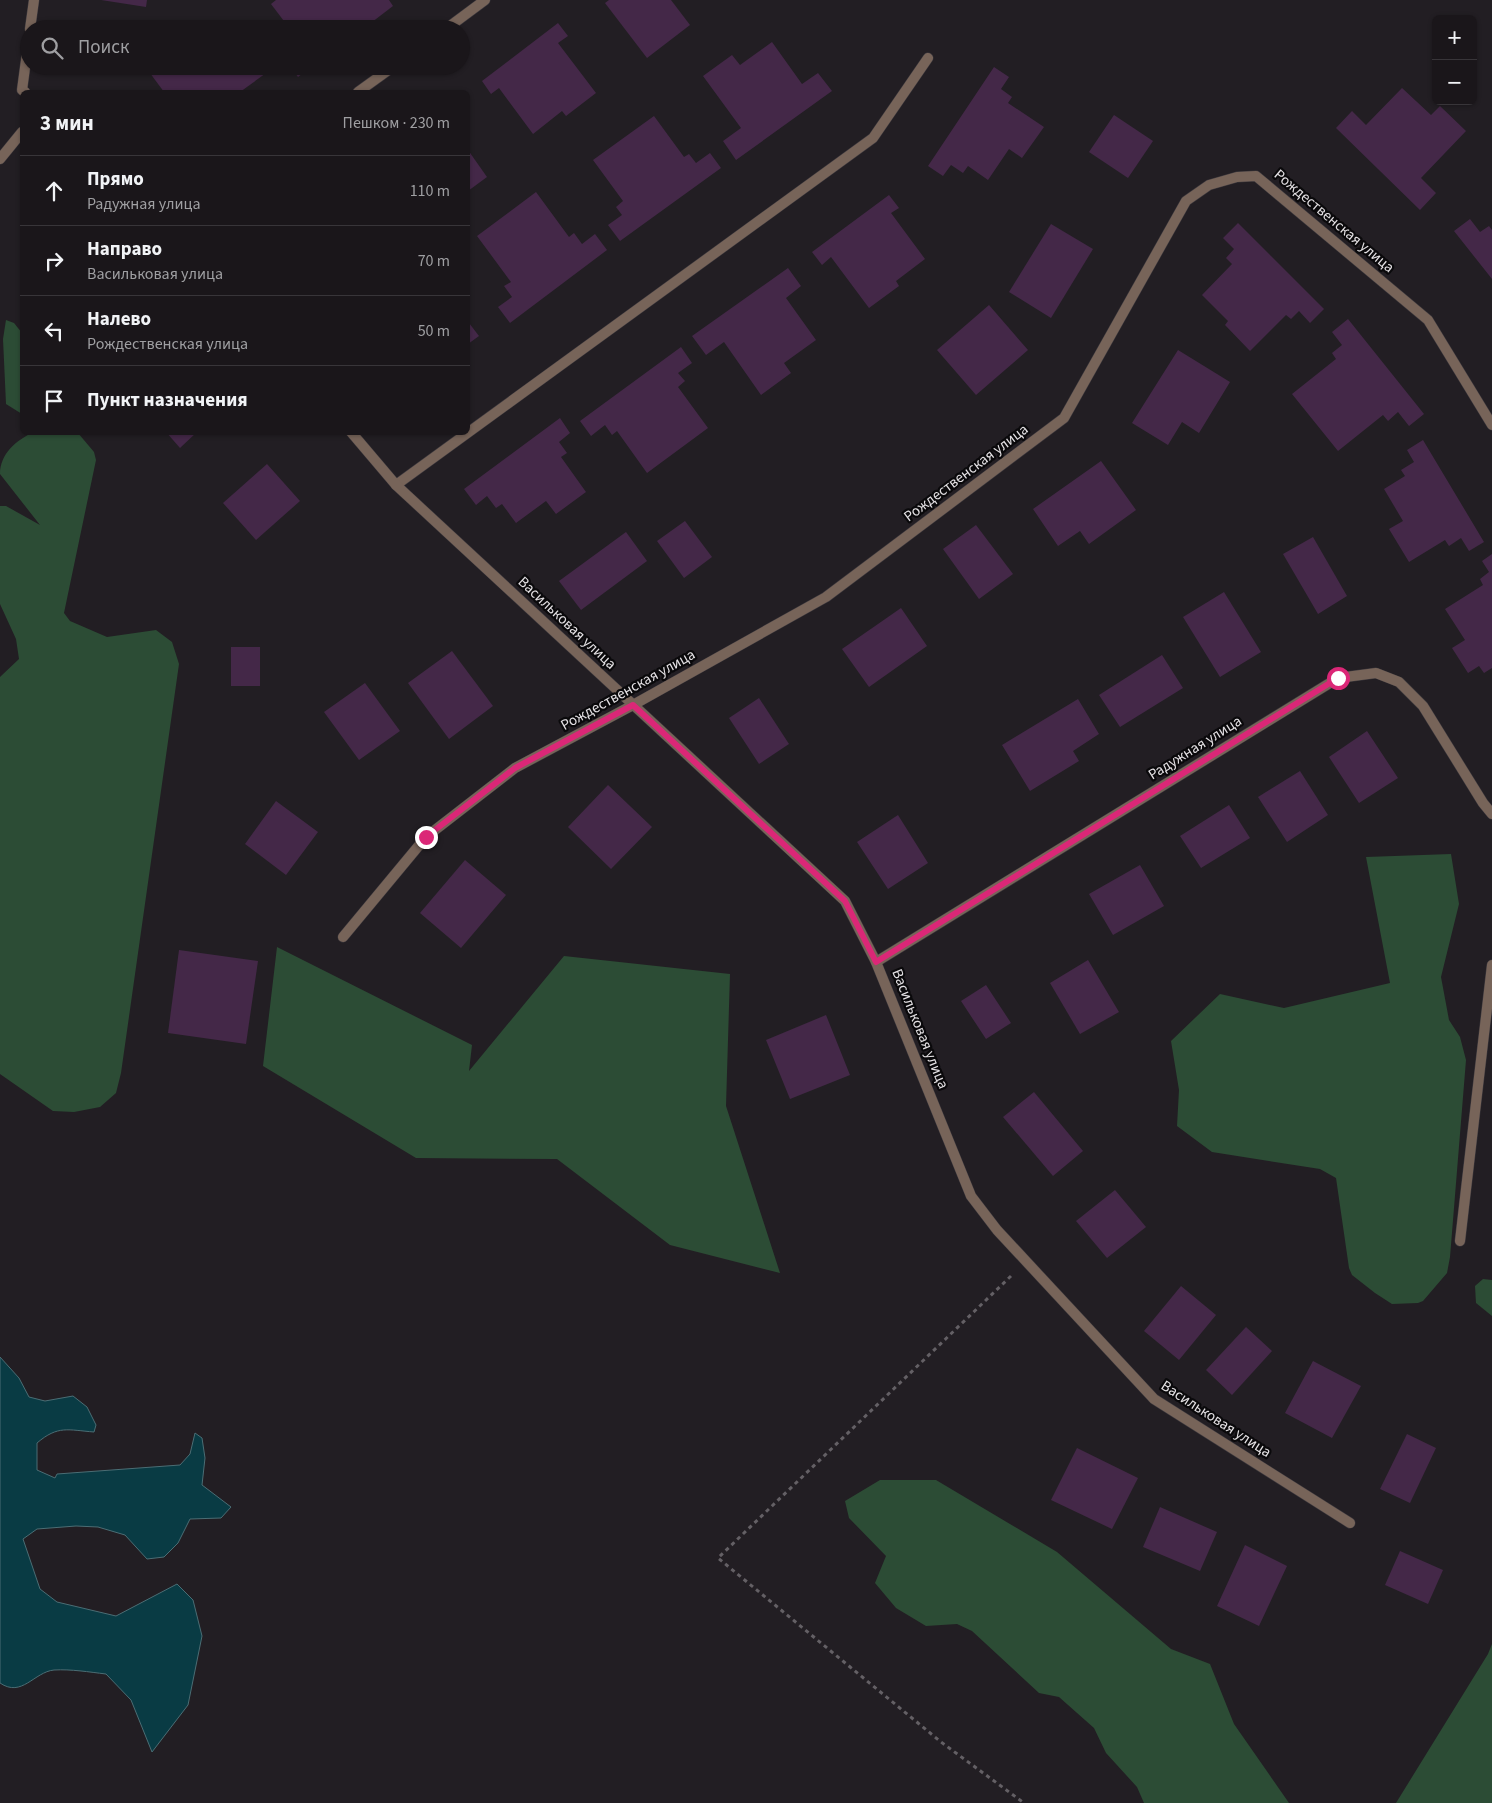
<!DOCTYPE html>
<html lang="ru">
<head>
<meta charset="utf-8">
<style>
  body { margin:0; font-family:"Source Sans 3",sans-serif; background:#272327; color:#f1f3f6 }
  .controls { position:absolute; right:15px; top:15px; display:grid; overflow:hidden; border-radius:8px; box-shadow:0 1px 4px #0004 }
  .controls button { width:45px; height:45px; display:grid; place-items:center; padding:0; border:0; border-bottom:1px solid #383539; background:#1a161a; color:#f1f3f6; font:25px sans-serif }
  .stop { position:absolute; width:15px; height:15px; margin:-11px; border:4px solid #db2777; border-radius:50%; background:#fff }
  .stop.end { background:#db2777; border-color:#fff; box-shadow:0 1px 5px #0008 }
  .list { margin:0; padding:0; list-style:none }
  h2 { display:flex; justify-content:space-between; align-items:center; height:65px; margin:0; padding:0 20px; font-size:21px }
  h2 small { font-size:16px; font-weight:400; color:#9f9fa2 }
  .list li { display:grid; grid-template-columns:32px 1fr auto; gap:15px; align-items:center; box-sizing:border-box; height:70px; padding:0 20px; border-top:1px solid #383539 }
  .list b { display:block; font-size:19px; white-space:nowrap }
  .list p { margin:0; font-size:16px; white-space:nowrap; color:#9f9fa2 }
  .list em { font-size:16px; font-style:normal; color:#9f9fa2 }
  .icon { flex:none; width:28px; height:28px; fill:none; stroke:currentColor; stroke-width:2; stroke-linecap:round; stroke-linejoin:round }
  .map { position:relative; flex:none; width:1492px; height:1803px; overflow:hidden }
  .search { position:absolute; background:#1a161a; box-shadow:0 1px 4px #0004; left:20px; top:20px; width:450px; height:55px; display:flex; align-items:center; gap:12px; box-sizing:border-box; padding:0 18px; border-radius:28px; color:#9f9fa2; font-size:19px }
  .panel { position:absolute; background:#1a161a; box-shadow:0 1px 4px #0004; left:20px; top:90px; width:450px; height:345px; border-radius:8px }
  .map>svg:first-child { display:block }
  .green { fill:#2c4c35 }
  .water { fill:#093b44; stroke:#4b6d74 }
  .building { fill:#442848 }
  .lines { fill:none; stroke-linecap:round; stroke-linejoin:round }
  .lane-casing { stroke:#3d393e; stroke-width:11 }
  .street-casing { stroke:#3d393e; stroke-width:11 }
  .path { stroke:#646065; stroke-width:3; stroke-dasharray:4 4; stroke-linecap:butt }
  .lane { stroke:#776459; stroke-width:10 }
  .street { stroke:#776459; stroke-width:10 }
  .route { stroke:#db2777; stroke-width:6 }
  .labels { text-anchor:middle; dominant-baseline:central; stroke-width:4.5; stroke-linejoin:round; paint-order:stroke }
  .street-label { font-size:15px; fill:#e5e2e5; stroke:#0a090b }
</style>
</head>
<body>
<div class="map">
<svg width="1492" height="1803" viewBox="0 0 1492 1803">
  <rect width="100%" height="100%" fill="#221e23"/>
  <g class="green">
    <path d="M6,320L14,323L22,333V414L6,404L3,339Z"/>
    <path d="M34,432L78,433L94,452L96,460L64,613L70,621L107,637L156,630L172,642L179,664L121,1073L116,1093L100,1107L74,1112L53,1111L0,1074V677L19,659L16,639L0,604V506H6L40,525L0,474C0,454 16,440 34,432Z"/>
    <path d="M1451,854L1459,904L1441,977L1449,1020L1460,1037L1466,1060L1450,1257L1447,1273L1423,1301L1418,1303L1392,1304L1375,1293L1352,1275L1349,1268L1336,1178L1320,1169L1212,1152L1177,1126L1179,1090L1171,1041L1220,994L1284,1008L1390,983L1366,857Z"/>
    <path d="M277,947L472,1045L469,1071L564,956L730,974L726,1106L780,1273L670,1245L557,1159L416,1158L263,1066Z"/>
    <path d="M1483,1279L1492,1280V1316L1476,1303L1475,1286Z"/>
    <path d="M880,1480H936L1057,1552L1171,1649L1210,1664L1234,1724L1289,1803H1144L1137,1787L1106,1753L1094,1728L1059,1697L1039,1693L972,1631L957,1624L926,1626L896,1608L875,1583L886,1556L849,1518L845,1501Z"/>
    <path d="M1492,1644V1803H1396L1488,1654Z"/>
  </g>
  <path class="water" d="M0,1357L19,1378L29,1397L45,1401L73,1396L87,1407L96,1425L94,1432C68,1430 58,1425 37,1443V1470L55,1478L57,1474L180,1465L190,1454L195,1433L202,1438L205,1458L202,1485L231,1507L221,1518L190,1519L178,1543L164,1557L147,1559L125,1535L98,1527L76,1526L37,1529L23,1539L40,1589L57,1602L116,1616L177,1584L193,1600L202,1636L188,1705L152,1752L131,1700L106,1674C89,1672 71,1669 54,1670C34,1672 22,1698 0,1683Z"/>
  <g class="building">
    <path d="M101,0H147L146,7Z"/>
    <path d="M276,0H389L393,6L363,29H290L271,4Z"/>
    <path d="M609,0H671L690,25L647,58L605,3Z"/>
    <path d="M558,23L568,36L558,43L596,93L566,116L562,111L533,134L499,88L491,94L482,81Z"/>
    <path d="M772,42L802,84L818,73L832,91L736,160L723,141L741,128L703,76L732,55L740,65Z"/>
    <path d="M150,66H266L269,71L240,92H164L147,69Z"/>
    <path d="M290,66H312L298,77Z"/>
    <path d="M994,67L1009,77L1001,89L1012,97L1008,103L1044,127L1022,158L1009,149L988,180L968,166L963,173L951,165L943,176L928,166Z"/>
    <path d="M1402,88L1431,115L1440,106L1466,131L1421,178L1436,193L1420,210L1336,128L1352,111L1366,125Z"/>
    <path d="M1114,115L1153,141L1128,178L1089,152Z"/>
    <path d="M654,116L684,157L689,154L696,163L710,153L721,168L620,241L608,225L622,215L616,207L623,201L593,160Z"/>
    <path d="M468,150L487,177L468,191Z"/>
    <path d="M536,192L569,237L574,233L582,244L595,234L607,250L510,323L498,307L512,297L504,286L511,282L477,236Z"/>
    <path d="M889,195L899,208L891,213L925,259L896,281L899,286L869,308L831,257L822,265L812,252Z"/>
    <path d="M1470,219L1480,232L1489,226L1492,230V279L1454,231Z"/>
    <path d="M1238,223L1324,309L1310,323L1299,311L1291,319L1286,315L1250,351L1225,325L1228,321L1202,295L1232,264L1226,258L1234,249L1223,238Z"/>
    <path d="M1051,224L1093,249L1051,318L1009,292Z"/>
    <path d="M788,268L801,286L786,298L816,340L784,363L791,373L761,395L724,342L706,355L692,336Z"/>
    <path d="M989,305L1028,350L976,395L937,350Z"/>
    <path d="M1348,319L1424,414L1409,426L1398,412L1388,421L1383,415L1338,451L1292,394L1336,359L1332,353L1342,345L1332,332Z"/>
    <path d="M469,323L479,336L468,344V324Z"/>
    <path d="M681,347L692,363L678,373L685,381L678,387L708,428L647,473L617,431L612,435L605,425L591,436L580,421Z"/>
    <path d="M1178,350L1230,382L1199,433L1182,422L1168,445L1132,423Z"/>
    <path d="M560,418L570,433L559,442L567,453L561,457L586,492L556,514L546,501L516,523L502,504L496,508L487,496L476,505L464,489Z"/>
    <path d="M166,432H197L180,448Z"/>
    <path d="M1423,440L1484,542L1469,551L1461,538L1449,546L1445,540L1409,562L1389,529L1403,521L1384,489L1405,476L1401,470L1414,462L1407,450Z"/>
    <path d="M1101,461L1136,510L1089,544L1080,531L1058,546L1033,509Z"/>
    <path d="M267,464L300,501L256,540L223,503Z"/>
    <path d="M685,521L712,557L684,578L657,541Z"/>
    <path d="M976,525L1013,574L979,599L943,549Z"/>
    <path d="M626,532L647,561L581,610L559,581Z"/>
    <path d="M1313,537L1347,596L1318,614L1283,554Z"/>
    <path d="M1492,554V668L1484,673L1479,666L1468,673L1452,648L1465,640L1445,609L1483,585L1480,579L1489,572L1482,561Z"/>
    <path d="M1224,592L1261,652L1220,677L1183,617Z"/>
    <path d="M901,608L927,646L869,687L842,649Z"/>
    <rect x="231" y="647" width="29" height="39"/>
    <path d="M452,651L493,706L449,739L408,683Z"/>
    <path d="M1162,655L1183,688L1120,727L1099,695Z"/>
    <path d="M365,683L400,731L359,760L324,712Z"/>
    <path d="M759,698L789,744L759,764L729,718Z"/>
    <path d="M1078,699L1099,734L1073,751L1079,761L1030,791L1002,745Z"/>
    <path d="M1367,731L1398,778L1359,803L1329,757Z"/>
    <path d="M1300,771L1328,815L1287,842L1258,797Z"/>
    <path d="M608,785L652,827L611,869L568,827Z"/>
    <path d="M276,801L318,832L286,875L245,844Z"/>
    <path d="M1229,805L1250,838L1201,868L1180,836Z"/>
    <path d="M898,815L928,863L888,889L857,842Z"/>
    <path d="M465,860L506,895L461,948L420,913Z"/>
    <path d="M1140,865L1164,906L1113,935L1089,894Z"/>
    <path d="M179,950L258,961L246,1044L168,1033Z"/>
    <path d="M1088,960L1119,1012L1080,1034L1050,983Z"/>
    <path d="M986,985L1011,1023L986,1039L961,1001Z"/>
    <path d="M826,1015L850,1075L790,1099L766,1040Z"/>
    <path d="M1034,1092L1083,1151L1053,1176L1003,1117Z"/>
    <path d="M1115,1190L1146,1227L1107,1258L1076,1221Z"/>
    <path d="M1181,1286L1216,1315L1179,1360L1144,1331Z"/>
    <path d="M1246,1327L1272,1351L1232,1395L1206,1370Z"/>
    <path d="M1313,1361L1361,1386L1332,1438L1285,1413Z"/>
    <path d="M1407,1434L1436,1448L1410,1503L1380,1489Z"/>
    <path d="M1077,1448L1138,1478L1112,1529L1051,1500Z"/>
    <path d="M1160,1507L1217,1532L1200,1571L1143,1547Z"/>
    <path d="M1245,1545L1287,1566L1259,1626L1217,1606Z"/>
    <path d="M1400,1551L1443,1570L1428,1604L1385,1585Z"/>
  </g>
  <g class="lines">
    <defs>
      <g id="lane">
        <path d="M446,29L485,0"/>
        <path d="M358,92L394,66"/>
        <path d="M0,159L22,132"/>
        <path d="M396,485L873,138L928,58"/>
        <path d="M1460,1241L1492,965"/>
      </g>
      <g id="street">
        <path d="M30,29L34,0"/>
        <path d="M25,92L22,90L29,38"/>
        <path d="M351,432L396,485L845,901L876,962L971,1196L997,1230L1154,1399L1350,1523"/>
        <path d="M343,937L426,837L515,768L633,705L826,597L1064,418L1186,201L1209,185L1237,177L1256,176L1428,320L1492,425"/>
        <path d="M876,962L1338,678L1376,673L1399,682L1423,706L1483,803L1492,814"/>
      </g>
    </defs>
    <use href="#lane" class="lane-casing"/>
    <use href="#street" class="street-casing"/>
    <path class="path" d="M1011,1276L718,1558L941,1742L1024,1803"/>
    <use href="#lane" class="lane"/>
    <use href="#street" class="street"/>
  </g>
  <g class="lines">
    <path class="route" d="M426,837L515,768L633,705L845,901L876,962L1338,678"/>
  </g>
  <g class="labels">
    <g class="street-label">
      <text transform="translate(1334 221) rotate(40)">Рождественская улица</text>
      <text transform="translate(966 473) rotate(-37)">Рождественская улица</text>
      <text transform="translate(567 623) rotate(43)">Васильковая улица</text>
      <text transform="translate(628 690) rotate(-29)">Рождественская улица</text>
      <text transform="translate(1195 748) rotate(-32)">Радужная улица</text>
      <text transform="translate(920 1029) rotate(68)">Васильковая улица</text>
      <text transform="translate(1216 1419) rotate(33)">Васильковая улица</text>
    </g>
  </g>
</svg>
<div class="controls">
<button>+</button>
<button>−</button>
</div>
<div class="stop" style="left:1338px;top:678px"></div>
<div class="stop end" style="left:426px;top:837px"></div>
<div class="search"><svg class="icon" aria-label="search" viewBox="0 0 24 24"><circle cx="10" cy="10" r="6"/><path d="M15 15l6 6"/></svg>Поиск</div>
<section class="panel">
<h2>3 мин<small>Пешком · 230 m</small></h2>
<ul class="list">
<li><svg class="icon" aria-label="ahead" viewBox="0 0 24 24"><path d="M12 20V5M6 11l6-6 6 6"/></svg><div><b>Прямо</b><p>Радужная улица</p></div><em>110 m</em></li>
<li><svg class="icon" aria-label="right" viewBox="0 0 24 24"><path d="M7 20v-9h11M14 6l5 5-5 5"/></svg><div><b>Направо</b><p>Васильковая улица</p></div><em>70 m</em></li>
<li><svg class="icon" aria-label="left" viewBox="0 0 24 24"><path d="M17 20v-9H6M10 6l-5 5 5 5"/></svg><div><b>Налево</b><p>Рождественская улица</p></div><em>50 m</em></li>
<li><svg class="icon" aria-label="arrive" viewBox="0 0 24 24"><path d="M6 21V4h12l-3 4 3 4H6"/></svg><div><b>Пункт назначения</b></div></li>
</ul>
</section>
</div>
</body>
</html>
